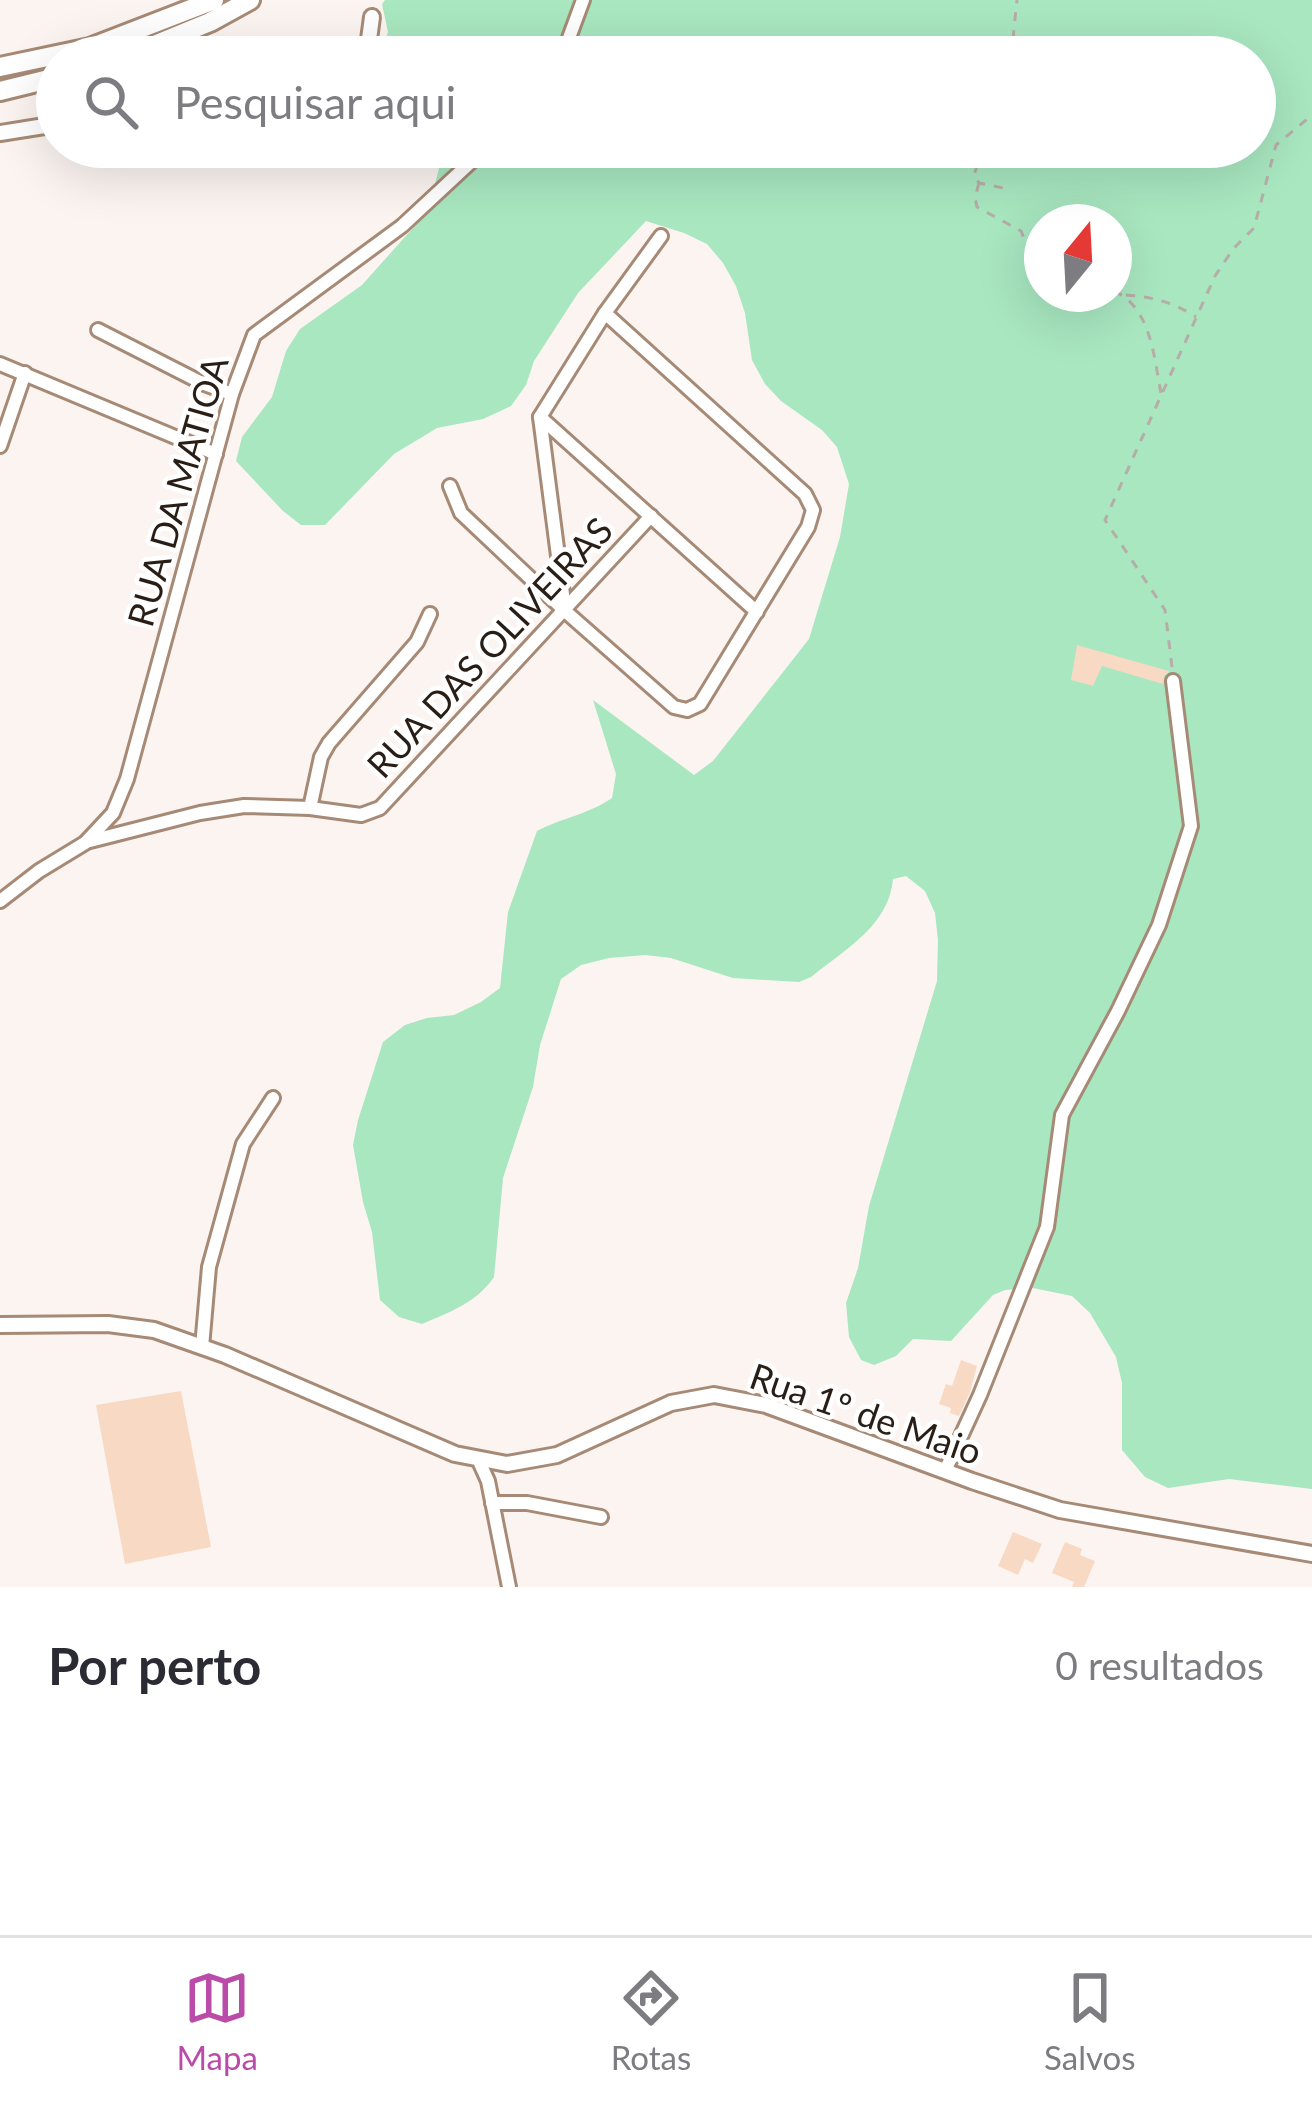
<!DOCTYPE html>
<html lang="pt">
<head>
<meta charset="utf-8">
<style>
  body { margin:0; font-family:Lato,sans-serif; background:#f7f7f7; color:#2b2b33 }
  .compass { position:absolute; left:1024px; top:204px; width:108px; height:108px; border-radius:50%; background:#fff; box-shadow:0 12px 48px #0002; rotate:18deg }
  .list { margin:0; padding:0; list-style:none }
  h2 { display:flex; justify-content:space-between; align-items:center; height:156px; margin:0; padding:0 48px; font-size:51px }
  h2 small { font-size:39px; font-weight:400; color:#7c7c81 }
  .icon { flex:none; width:66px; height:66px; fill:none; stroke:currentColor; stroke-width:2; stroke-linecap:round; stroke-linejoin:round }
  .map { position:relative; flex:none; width:1312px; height:1587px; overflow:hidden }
  .search { position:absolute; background:#fff; box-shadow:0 12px 48px #0002; left:36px; right:36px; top:36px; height:132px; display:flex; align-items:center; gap:30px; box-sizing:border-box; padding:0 42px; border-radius:66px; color:#7c7c81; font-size:45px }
  .sheet { height:348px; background:#fff }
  nav { display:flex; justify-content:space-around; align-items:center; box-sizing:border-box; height:168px; border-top:3px solid #e1e1e2; background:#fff; font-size:33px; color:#7c7c81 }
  nav a { display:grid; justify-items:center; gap:6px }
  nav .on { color:#ba4ba8 }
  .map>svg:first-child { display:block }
  .green { fill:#a8e7c0; fill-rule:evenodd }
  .building { fill:#f8d9c3 }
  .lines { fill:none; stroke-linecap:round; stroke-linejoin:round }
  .minor-casing { stroke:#a68a75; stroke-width:18 }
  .tertiary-casing { stroke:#a68a75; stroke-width:20 }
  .primary-casing { stroke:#a68a75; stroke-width:24 }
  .path { stroke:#b6ada8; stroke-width:3; stroke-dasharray:9 9; stroke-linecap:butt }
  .minor { stroke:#fff; stroke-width:12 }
  .tertiary { stroke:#fff; stroke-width:14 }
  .primary { stroke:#fff; stroke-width:18 }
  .labels { text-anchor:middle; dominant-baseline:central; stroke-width:9; stroke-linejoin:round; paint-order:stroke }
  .street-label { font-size:36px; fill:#291e16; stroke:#fff }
</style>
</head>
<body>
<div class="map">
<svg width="1312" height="1587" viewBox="0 0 1312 1587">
  <rect width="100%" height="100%" fill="#fbf4f0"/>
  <path class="green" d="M385,0H1312V1489L1229,1479L1168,1488L1145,1477L1122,1450V1383L1116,1357L1090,1313L1072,1296L1033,1288L1005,1290L993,1295L951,1341L913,1339L896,1356L874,1365L861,1360L849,1337L846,1303L858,1268L869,1206L937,981L938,940L935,913L925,891L906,876L893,879C889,926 844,950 811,977L799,982L733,978L671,958L645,955L609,958L581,965L561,979L540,1045L533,1087L503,1178L494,1277C476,1303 450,1312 422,1324L399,1317L380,1300L372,1232L363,1202L353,1145L358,1120L383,1042L405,1025L427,1018L454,1015L481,1002L500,988L508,912L537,831C564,817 587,815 612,798L616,774L593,700L694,775L713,761L809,639L840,537L849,484L837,447L822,430L781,401L765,384L752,360L745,313L736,286L723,263L707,244L684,233L646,221L578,293L534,361L526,385L511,406L483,419L437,428L394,454L325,525H301L283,511L236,461L242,437L272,397L286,351L300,329L362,285L429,210L444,147H1255V57H380L388,32L382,4ZM1042,222H1114V294H1042Z"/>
  <g class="building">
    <path d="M1077,645L1169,671V672L1164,676L1163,684L1102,666L1093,686L1071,680Z"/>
    <path d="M961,1360L977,1366L970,1392L959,1416L950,1413L951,1408L939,1404L946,1384L952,1386Z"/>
    <path d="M181,1391L211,1547L125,1564L96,1405Z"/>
    <path d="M1013,1532L1042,1544L1033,1563L1025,1559L1018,1575L998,1566Z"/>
    <path d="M1065,1542L1082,1549L1080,1555L1095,1561L1084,1587H1072L1074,1582L1052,1573Z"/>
  </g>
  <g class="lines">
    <defs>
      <g id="minor">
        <path d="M562,57L583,0"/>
        <path d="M605,313L661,236"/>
        <path d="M98,330L202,383L232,394"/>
        <path d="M0,364L216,454"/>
        <path d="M540,417L565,610"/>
        <path d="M0,446L25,373"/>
        <path d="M450,486L461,513L565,611L674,707L687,710L700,704L808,527L813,510L805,494L605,313L540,417L757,612"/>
        <path d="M310,808L321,757L329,743L417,642L430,614"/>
        <path d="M86,842L200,813L244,806L310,808L361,815L380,808L651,516"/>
        <path d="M0,901L39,871L85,843L113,813L127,779L232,394L254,335L402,226L487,147"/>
        <path d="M202,1347L209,1267L243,1144L273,1098"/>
        <path d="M478,1459L488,1481L509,1587"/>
        <path d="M945,1471L980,1395L1047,1227L1062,1115L1118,1011L1159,925L1191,826L1173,681"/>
        <path d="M492,1503H527L601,1517"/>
      </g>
      <g id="tertiary">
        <path d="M362,57L368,47L372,17"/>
        <path d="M0,133L57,124"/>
        <path d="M0,1325L108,1324L154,1330L225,1355L455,1454L507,1464L557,1455L671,1403L714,1395L766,1405L972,1481L1060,1510L1312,1554"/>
      </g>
      <g id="primary">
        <path d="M125,57L210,22L250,0"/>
        <path d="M0,67L90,48L214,0"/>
        <path d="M0,91L57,77"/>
      </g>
    </defs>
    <use href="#minor" class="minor-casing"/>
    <use href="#tertiary" class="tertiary-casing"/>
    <use href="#primary" class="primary-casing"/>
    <g class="path">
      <path d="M1011,57L1017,0"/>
      <path d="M983,147L974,175L979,183L1008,189"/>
      <path d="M979,183L975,198L977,207L1021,231L1029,250L1042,259"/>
      <path d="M1114,291C1151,307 1154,358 1161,393"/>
      <path d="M1126,295C1153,297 1173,302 1196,317"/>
      <path d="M1172,667L1165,610L1105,520L1215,276L1233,249L1254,228L1276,145L1312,115"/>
    </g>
    <use href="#minor" class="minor"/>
    <use href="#tertiary" class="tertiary"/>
    <use href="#primary" class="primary"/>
  </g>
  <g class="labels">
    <g class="street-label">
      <text transform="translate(177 491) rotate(-74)">RUA DA MATIOA</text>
      <text transform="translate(489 647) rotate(-47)">RUA DAS OLIVEIRAS</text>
      <text transform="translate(866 1413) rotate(19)">Rua 1º de Maio</text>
    </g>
  </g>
</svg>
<svg class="compass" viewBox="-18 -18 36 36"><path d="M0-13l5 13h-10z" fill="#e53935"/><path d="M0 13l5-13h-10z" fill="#7c7c81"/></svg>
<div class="search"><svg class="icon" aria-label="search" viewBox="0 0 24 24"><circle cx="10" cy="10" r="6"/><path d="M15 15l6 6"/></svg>Pesquisar aqui</div>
</div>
<section class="sheet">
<h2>Por perto<small>0 resultados</small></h2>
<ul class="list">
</ul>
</section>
<nav>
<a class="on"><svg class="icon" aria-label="map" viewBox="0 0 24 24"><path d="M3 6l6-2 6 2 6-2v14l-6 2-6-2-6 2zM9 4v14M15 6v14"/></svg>Mapa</a>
<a><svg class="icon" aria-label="directions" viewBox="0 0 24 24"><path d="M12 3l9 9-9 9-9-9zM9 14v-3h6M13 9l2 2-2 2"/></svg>Rotas</a>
<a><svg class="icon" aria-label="saved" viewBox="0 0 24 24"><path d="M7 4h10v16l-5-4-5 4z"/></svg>Salvos</a>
</nav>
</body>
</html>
